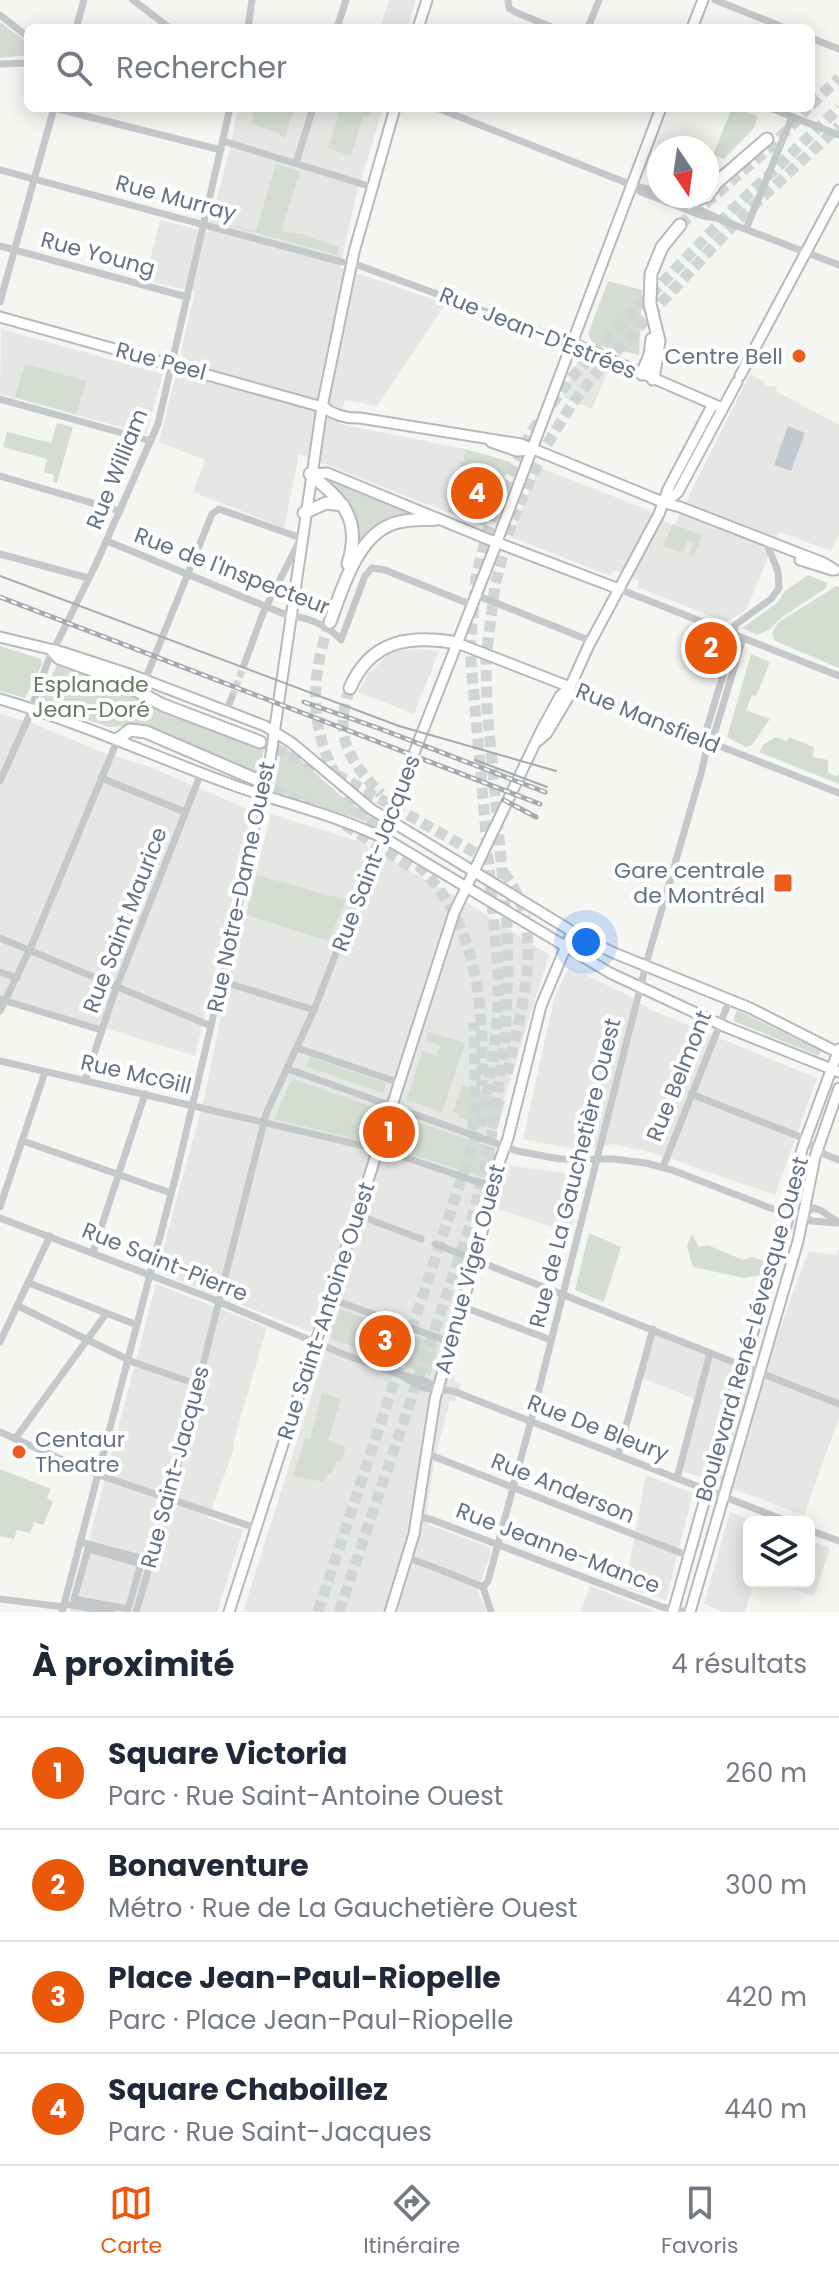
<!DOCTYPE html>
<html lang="fr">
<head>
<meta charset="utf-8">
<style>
  body { margin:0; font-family:Poppins,sans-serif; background:#f6f6f7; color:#1f2937 }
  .controls { position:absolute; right:24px; bottom:24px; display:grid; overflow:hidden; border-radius:12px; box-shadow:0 4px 20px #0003 }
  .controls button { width:72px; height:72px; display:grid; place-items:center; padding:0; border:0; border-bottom:2px solid #e0e1e3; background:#fff; color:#1f2937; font:40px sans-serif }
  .compass { position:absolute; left:647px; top:136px; width:72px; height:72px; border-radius:50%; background:#fff; box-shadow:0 4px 20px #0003; rotate:167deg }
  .you { position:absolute; left:586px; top:942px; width:28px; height:28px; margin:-20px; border:6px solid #fff; border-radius:50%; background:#1a73e8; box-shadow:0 0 0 12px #1a73e833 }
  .badge { display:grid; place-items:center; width:52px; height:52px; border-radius:50%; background:#ea580c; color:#fff; font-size:26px; font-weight:700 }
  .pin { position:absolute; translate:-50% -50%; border:4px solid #fff; box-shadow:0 2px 8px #0006 }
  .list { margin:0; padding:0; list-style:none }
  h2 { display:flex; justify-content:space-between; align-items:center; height:104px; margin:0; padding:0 32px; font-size:34px }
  h2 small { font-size:26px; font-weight:400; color:#747a83 }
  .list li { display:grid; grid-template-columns:52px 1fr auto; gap:24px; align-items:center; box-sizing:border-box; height:112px; padding:0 32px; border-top:2px solid #e0e1e3 }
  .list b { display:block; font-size:30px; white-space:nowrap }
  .list p { margin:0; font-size:26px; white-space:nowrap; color:#747a83 }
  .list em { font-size:26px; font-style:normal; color:#747a83 }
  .icon { flex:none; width:44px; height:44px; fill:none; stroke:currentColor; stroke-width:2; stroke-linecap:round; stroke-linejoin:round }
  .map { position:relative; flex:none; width:839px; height:1612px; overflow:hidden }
  .search { position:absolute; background:#fff; box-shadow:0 4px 20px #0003; left:24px; right:24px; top:24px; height:88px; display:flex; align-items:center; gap:20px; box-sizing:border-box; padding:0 28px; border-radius:12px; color:#747a83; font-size:30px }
  .sheet { height:552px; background:#fff }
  nav { display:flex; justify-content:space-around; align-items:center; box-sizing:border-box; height:112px; border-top:2px solid #e0e1e3; background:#fff; font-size:22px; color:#747a83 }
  nav a { display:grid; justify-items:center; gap:4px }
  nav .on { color:#ea580c }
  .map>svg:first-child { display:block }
  .built { fill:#e6e7e5 }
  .green { fill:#d5ddd2 }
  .water { fill:#c0cad0 }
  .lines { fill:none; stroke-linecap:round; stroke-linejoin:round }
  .minor-tunnel { stroke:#d0d5d6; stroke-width:7; stroke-dasharray:7 3.5; stroke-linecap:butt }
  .highway-tunnel { stroke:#d0d5d6; stroke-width:11; stroke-dasharray:11 5.5; stroke-linecap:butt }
  .major-casing { stroke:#b5b9bd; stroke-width:13 }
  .highway-casing { stroke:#b7babd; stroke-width:15 }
  .minor { stroke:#c5c8cb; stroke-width:7 }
  .major { stroke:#fff; stroke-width:9 }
  .highway { stroke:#fff; stroke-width:11 }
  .tram { stroke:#a4aab0; stroke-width:2 }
  .rail-casing { stroke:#a4aab0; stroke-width:5 }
  .rail { stroke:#fff; stroke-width:2; stroke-dasharray:6; stroke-linecap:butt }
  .poi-dot { fill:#ed5c1a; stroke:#fff; stroke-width:3 }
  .labels { text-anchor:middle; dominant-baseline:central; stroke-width:8; stroke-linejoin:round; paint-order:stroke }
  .street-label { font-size:22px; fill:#637384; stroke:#fff }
  .poi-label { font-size:22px; fill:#637384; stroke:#fff; text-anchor:end }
  .park-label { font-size:22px; fill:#657b62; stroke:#fff }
</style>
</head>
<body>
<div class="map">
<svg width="839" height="1612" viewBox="0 0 839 1612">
  <rect width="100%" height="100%" fill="#f5f6f1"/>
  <g class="built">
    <path d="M389,0H416L407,28H380Z"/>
    <path d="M238,108H383L357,193L340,267L446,304L377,406L345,400L339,424L465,449L457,486L447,512L299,454L284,528L193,492L205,460L159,442L175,378L179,375L183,356L181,351L195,292L145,280L160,220L208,232L230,148Z"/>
    <path d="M1,329L163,374L146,434L0,394Z"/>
    <path d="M579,358L609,369L592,409L563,397Z"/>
    <path d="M750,374L763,381L766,386H774L777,388L776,391L839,425V535L831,551L779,532L746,610L726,622L637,587L639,581L614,570L610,576L511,537L538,469L541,468L643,508L674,526Z"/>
    <path d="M420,649L439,651L414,714L358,692L367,675L387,656L397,651Z"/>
    <path d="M0,714L32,723L102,752L150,767L248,809V833L195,1056L4,997L0,1002Z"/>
    <path d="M271,814L364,843L369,848L368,852L389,859L469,904L549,955L488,1151L513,1166L563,1173L583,1179L571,1233L476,1202L446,1331L455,1381L461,1384L455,1402L450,1401L437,1451L439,1463L434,1462L427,1511L429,1525L492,1548L478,1591L486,1612H243L330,1336L306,1330L157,1272L205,1095L230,972Z"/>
    <path d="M569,967L628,995L649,1009L817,1078L775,1195L654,1153L613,1144L580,1150L523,1139L554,999Z"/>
    <path d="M839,1248V1417L804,1515L681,1470L699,1401L642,1378L654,1333L763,1376L808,1251L836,1255Z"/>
    <path d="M156,1284L267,1327L235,1437L233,1452L208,1518L243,1530L217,1612H70Z"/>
    <path d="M646,1475L693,1493L666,1600L625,1588Z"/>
    <path d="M730,1512L757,1522H749V1582H754L745,1612H723L704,1604Z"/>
    <path d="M809,1540L830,1548L814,1596L774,1582H809Z"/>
    <path d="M590,1586L655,1611L656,1612H580Z"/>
  </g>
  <g class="green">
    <path d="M0,22L27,42L28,55L0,58Z"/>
    <path d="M255,108H294L285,138L280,136V133L251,124Z"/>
    <path d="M341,108H358L371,112L369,117L363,116L351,156L328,148Z"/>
    <path d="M732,108L758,116L754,128L724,159L713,155Z"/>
    <path d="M276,164L300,172L281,231L301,234L339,247L337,255L215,222L256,231Z"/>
    <path d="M608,281L642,290L639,355L622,351L620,353L592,342L588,334Z"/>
    <path d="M25,364L87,381L76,414L15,397Z"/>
    <path d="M57,423L73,427L57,483L53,482L54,475L44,472L47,459L3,447L7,432L51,443Z"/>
    <path d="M465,449L511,462L485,526L447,512L462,468L459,466L460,461L463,462Z"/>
    <path d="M326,479L413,514V515C388,517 374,528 358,545C360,517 348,497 326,482Z"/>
    <path d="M673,524L702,535L694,557L688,554L694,543L687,540L684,553L663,546Z"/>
    <path d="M808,575L828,583L825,589L782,617L770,629L757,635L742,628L777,603L785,591Z"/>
    <path d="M836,586L839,587V668L775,641L772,633L778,623Z"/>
    <path d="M0,646L41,659L42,664L25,698L0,691Z"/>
    <path d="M751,654L770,662L756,696L752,695L746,710L770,719L752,745L746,747L727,737Z"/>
    <path d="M58,663L92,673L258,746L262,737H265L260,779L147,727L134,725L109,727L44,705L41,697Z"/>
    <path d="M776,737L787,741L789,737L814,747L813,757L828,760V773L836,776L839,774V784L759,752L764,744Z"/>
    <path d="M282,748L289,750L341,796L376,821L375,825L276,791L275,785Z"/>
    <path d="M257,875L346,900L329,941L246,915Z"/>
    <path d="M737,1010L821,1051L819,1056L733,1021Z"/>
    <path d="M428,1032L465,1043L442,1112L409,1101L407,1099L422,1051L437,1056L440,1046L425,1041Z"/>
    <path d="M310,1057L386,1083L383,1093L306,1066Z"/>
    <path d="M295,1080L493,1148L495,1156L490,1176L485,1178L395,1149L274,1119L290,1083Z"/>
    <path d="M462,1085L505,1101L497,1130L458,1117L459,1114L453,1112Z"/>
    <path d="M589,1233L621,1247L604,1302L575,1290Z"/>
    <path d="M692,1234L699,1247L708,1245L743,1260L752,1257L764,1261L760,1275L744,1278L693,1267L687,1246Z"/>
    <path d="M340,1309L439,1345L430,1376L330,1338Z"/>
    <path d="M322,1393L341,1399L328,1441L346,1447L341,1462L336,1461L331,1474L327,1473L324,1482L293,1476L305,1438L310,1439Z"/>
    <path d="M0,1469L51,1489L47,1498L53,1502L43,1525L34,1522L30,1533L17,1530L14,1539L0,1536Z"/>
  </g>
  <path class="water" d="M788,426L805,433L791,471L774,465Z"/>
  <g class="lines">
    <path class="minor-tunnel" d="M232,697L244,665"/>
    <g class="highway-tunnel">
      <path d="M811,105L839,78"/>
      <path d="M680,225L772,146L808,108"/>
      <path d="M330,622C298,708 320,781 390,840"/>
      <path d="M350,688C333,735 348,760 381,794"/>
      <path d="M260,742L343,778L490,861"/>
      <path d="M259,781L312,808"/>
      <path d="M345,825L411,867"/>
      <path d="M406,854C477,914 484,998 482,1086"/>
      <path d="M503,872C550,929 519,1014 506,1079"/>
      <path d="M473,1130L475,1078L474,1023"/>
      <path d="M318,1612L478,1129C492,1078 500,1024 498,971L470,650L476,577L486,537L499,497L532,431L571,378L731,211L839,108"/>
      <path d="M339,1612L470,1226L489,1153L505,1038L508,970L507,925L487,708L486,659L495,585L512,521L546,446L572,404L598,371L738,220L839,126"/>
    </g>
    <defs>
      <g id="major">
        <path d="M418,28L427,0"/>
        <path d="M692,28L703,0"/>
        <path d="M0,317L326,408"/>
        <path d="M572,343L722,408"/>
        <path d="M740,376L839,190"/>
        <path d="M322,407C334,414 345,419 360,418L521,444L665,503L680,507L824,563L835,570"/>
        <path d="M491,442L517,451L531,450"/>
        <path d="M310,474L327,473L485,538L619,589"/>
        <path d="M665,503L678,492L737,382"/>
        <path d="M800,560L832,570"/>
        <path d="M0,637L62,652L132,675L265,726L292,743L371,809L583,938L614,953L750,1008L839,1053"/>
        <path d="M457,643L570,687"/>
        <path d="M0,699C79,722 153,756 230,784C284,804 339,815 391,842L610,973L726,1027L839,1072"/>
        <path d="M539,740L547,733L569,696L570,687L588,647L659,514L668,489L713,404"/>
        <path d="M265,795L322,407L354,252L395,108"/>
        <path d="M381,837L493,552L661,108"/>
        <path d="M229,1612L454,913L541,731L560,696L570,687"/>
        <path d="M390,1612L414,1534L435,1399L474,1264L500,1160L508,1138L541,1006L572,932"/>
        <path d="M673,1612L745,1357L786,1226L802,1149L839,1049"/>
        <path d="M690,1612L798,1241L815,1157L839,1088"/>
      </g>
      <g id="highway">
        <path d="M707,196L716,183L767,139"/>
        <path d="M689,203L706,196"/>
        <path d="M642,374L650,355L652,339"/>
        <path d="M653,379L659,341L650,304L651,274L662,247L680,225"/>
        <path d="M310,474C343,501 362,519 348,564"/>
        <path d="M304,513L326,503L343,505"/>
        <path d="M330,622C343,587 358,531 399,522C411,519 425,520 437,519"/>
        <path d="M53,651L59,658L109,676L163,705L260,742"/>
        <path d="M350,688C371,639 411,635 457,643"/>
        <path d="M118,739L130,730L146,732L255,779"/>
      </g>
    </defs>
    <use href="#major" class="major-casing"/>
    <use href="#highway" class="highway-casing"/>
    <g class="minor">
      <path d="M133,0L170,28"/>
      <path d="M508,0L509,8L515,12L554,28"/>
      <path d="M715,0L785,28"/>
      <path d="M0,15L28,37"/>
      <path d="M76,28L84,0"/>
      <path d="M248,28L252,0"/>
      <path d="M337,28L346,0"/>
      <path d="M588,28L599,0"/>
      <path d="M811,38L839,49"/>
      <path d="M0,64L28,63"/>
      <path d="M54,108L221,150"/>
      <path d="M437,108L632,185L659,192"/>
      <path d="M770,108L839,135"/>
      <path d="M223,141L372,187"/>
      <path d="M296,163L313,108"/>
      <path d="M0,170L342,262"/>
      <path d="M634,186L641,192L703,216L715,218"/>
      <path d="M670,196L724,221L839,265"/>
      <path d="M746,229L792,117"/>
      <path d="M0,246L187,297"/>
      <path d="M352,263L572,343"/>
      <path d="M0,302L54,108"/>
      <path d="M0,399L151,441"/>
      <path d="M0,476L120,511"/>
      <path d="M107,541L289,616C308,617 329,626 341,640L365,576L372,568L385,570L472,605"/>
      <path d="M0,554L88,578"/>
      <path d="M619,589L839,676"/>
      <path d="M476,595L591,641"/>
      <path d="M145,680L212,514L219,509L301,538L263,613L244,665"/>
      <path d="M570,687L839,793"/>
      <path d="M227,710L232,697"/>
      <path d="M709,742L714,735L743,638"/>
      <path d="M101,778L185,812"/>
      <path d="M0,781L27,721L48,661L96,564L158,424L230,108"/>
      <path d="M0,938L211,1026"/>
      <path d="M0,972L17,978"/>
      <path d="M221,981L314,1010"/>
      <path d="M0,999L101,1030"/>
      <path d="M0,1011L31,947L118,739"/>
      <path d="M297,1048L400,1083"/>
      <path d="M0,1061L386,1151L493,1187"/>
      <path d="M288,1069L517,1151L560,1159H613L646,1163L672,1170L773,1209L803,1214"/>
      <path d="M85,1081L115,991L201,773"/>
      <path d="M691,1094L798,1136L824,1154L839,1160"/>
      <path d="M23,1141L171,1193"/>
      <path d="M663,1167L730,999"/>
      <path d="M0,1207L45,1072"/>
      <path d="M803,1214L814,1208L822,1211L839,1223"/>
      <path d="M803,1214L811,1221L837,1223"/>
      <path d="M358,1215L421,1239"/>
      <path d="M0,1218L210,1298L343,1354L398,1374L426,1381L438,1388"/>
      <path d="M435,1244L839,1404"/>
      <path d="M93,1252L145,1094"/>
      <path d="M29,1283L137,1325"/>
      <path d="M331,1299L450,1342"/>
      <path d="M18,1306L133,1362L196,1384"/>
      <path d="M461,1306L551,1340"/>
      <path d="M0,1342L50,1236"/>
      <path d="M403,1377L423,1388L453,1391L789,1522"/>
      <path d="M0,1432L90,1472L256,1528"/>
      <path d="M15,1439L106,1314"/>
      <path d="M425,1453L689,1556"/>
      <path d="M618,1455L653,1329"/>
      <path d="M677,1478L710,1353"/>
      <path d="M416,1517L430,1519L662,1607L687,1612"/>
      <path d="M809,1530L839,1541"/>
      <path d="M80,1542L151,1561"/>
      <path d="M88,1549L141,1564L128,1609L74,1599Z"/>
      <path d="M408,1558L436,1568"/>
      <path d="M441,1570L483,1587"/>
      <path d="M0,1599L64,1607"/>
      <path d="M65,1604L112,1612"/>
      <path d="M62,1612L177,1171L265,795"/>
      <path d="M136,1612L168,1504L266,1114L314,1010L381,837"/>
      <path d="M491,1612L483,1587L488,1581L531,1421L648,957L702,770L708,742L706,731L733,642L735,625L771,599L779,588L778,571L768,547"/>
    </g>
    <use href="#major" class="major"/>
    <use href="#highway" class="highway"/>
    <g class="tram">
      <path d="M0,576L399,726L556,771"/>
      <path d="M475,760L547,787"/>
    </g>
    <defs>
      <g id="rail">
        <path d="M0,597L540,804"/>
        <path d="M304,702L378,728L545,792"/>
        <path d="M504,800L536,817"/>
      </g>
    </defs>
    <use href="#rail" class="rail-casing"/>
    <use href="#rail" class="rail"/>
  </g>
  <g class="poi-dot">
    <circle cx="799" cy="356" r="8"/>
    <rect x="773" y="873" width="20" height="20" rx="4"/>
    <circle cx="19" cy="1452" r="8"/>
  </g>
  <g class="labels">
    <g class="street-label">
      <text transform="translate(176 198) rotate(15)">Rue Murray</text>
      <text transform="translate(98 254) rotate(15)">Rue Young</text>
      <text transform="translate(538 333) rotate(22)">Rue Jean-D'Estrées</text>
      <text transform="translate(161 361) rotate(15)">Rue Peel</text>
      <text transform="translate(117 469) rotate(-68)">Rue William</text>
      <text transform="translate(232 571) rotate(21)">Rue de l'Inspecteur</text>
      <text transform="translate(648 718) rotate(22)">Rue Mansfield</text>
      <text transform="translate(376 853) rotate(-69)">Rue Saint-Jacques</text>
      <text transform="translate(241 887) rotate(-78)">Rue Notre-Dame Ouest</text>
      <text transform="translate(125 920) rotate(-69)">Rue Saint Maurice</text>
      <text transform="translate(136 1074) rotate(13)">Rue McGill</text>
      <text transform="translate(679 1076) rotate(-68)">Rue Belmont</text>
      <text transform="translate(575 1173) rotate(-76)">Rue de La Gauchetière Ouest</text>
      <text transform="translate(165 1262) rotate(22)">Rue Saint-Pierre</text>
      <text transform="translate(470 1269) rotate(-75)">Avenue Viger Ouest</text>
      <text transform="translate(326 1311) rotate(-72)">Rue Saint-Antoine Ouest</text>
      <text transform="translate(752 1329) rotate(-74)">Boulevard René-Lévesque Ouest</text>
      <text transform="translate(598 1428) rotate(21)">Rue De Bleury</text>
      <text transform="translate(175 1467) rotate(-75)">Rue Saint-Jacques</text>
      <text transform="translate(563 1488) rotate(22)">Rue Anderson</text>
      <text transform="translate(558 1548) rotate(21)">Rue Jeanne-Mance</text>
    </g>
    <g class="poi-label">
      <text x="783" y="356">Centre Bell</text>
      <text x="765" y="870">Gare centrale<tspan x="765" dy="25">de Montréal</tspan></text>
      <text x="35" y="1439" text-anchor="start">Centaur<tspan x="35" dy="25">Theatre</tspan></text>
    </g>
    <g class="park-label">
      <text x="91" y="684">Esplanade<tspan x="91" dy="25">Jean-Doré</tspan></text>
    </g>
  </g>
</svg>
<div class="controls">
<button><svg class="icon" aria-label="layers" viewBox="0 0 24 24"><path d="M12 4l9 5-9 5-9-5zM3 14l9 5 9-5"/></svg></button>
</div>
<svg class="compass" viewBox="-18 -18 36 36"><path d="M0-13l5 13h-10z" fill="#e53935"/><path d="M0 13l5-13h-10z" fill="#747a83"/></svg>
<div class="you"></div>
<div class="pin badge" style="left:389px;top:1132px">1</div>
<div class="pin badge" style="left:711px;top:648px">2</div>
<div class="pin badge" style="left:385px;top:1341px">3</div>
<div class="pin badge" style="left:477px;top:493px">4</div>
<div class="search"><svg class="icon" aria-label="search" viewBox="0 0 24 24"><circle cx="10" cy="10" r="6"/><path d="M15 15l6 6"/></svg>Rechercher</div>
</div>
<section class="sheet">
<h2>À proximité<small>4 résultats</small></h2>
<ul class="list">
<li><span class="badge">1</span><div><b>Square Victoria</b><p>Parc · Rue Saint-Antoine Ouest</p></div><em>260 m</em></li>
<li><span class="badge">2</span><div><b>Bonaventure</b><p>Métro · Rue de La Gauchetière Ouest</p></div><em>300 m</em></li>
<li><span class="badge">3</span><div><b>Place Jean-Paul-Riopelle</b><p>Parc · Place Jean-Paul-Riopelle</p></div><em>420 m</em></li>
<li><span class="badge">4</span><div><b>Square Chaboillez</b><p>Parc · Rue Saint-Jacques</p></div><em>440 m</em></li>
</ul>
</section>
<nav>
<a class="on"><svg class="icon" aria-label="map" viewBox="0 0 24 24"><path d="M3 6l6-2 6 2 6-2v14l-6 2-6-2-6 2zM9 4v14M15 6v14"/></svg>Carte</a>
<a><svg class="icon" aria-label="directions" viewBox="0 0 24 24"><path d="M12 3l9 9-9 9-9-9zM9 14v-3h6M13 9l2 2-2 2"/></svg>Itinéraire</a>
<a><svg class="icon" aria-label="saved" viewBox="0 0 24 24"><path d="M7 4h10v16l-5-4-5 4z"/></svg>Favoris</a>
</nav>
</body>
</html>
